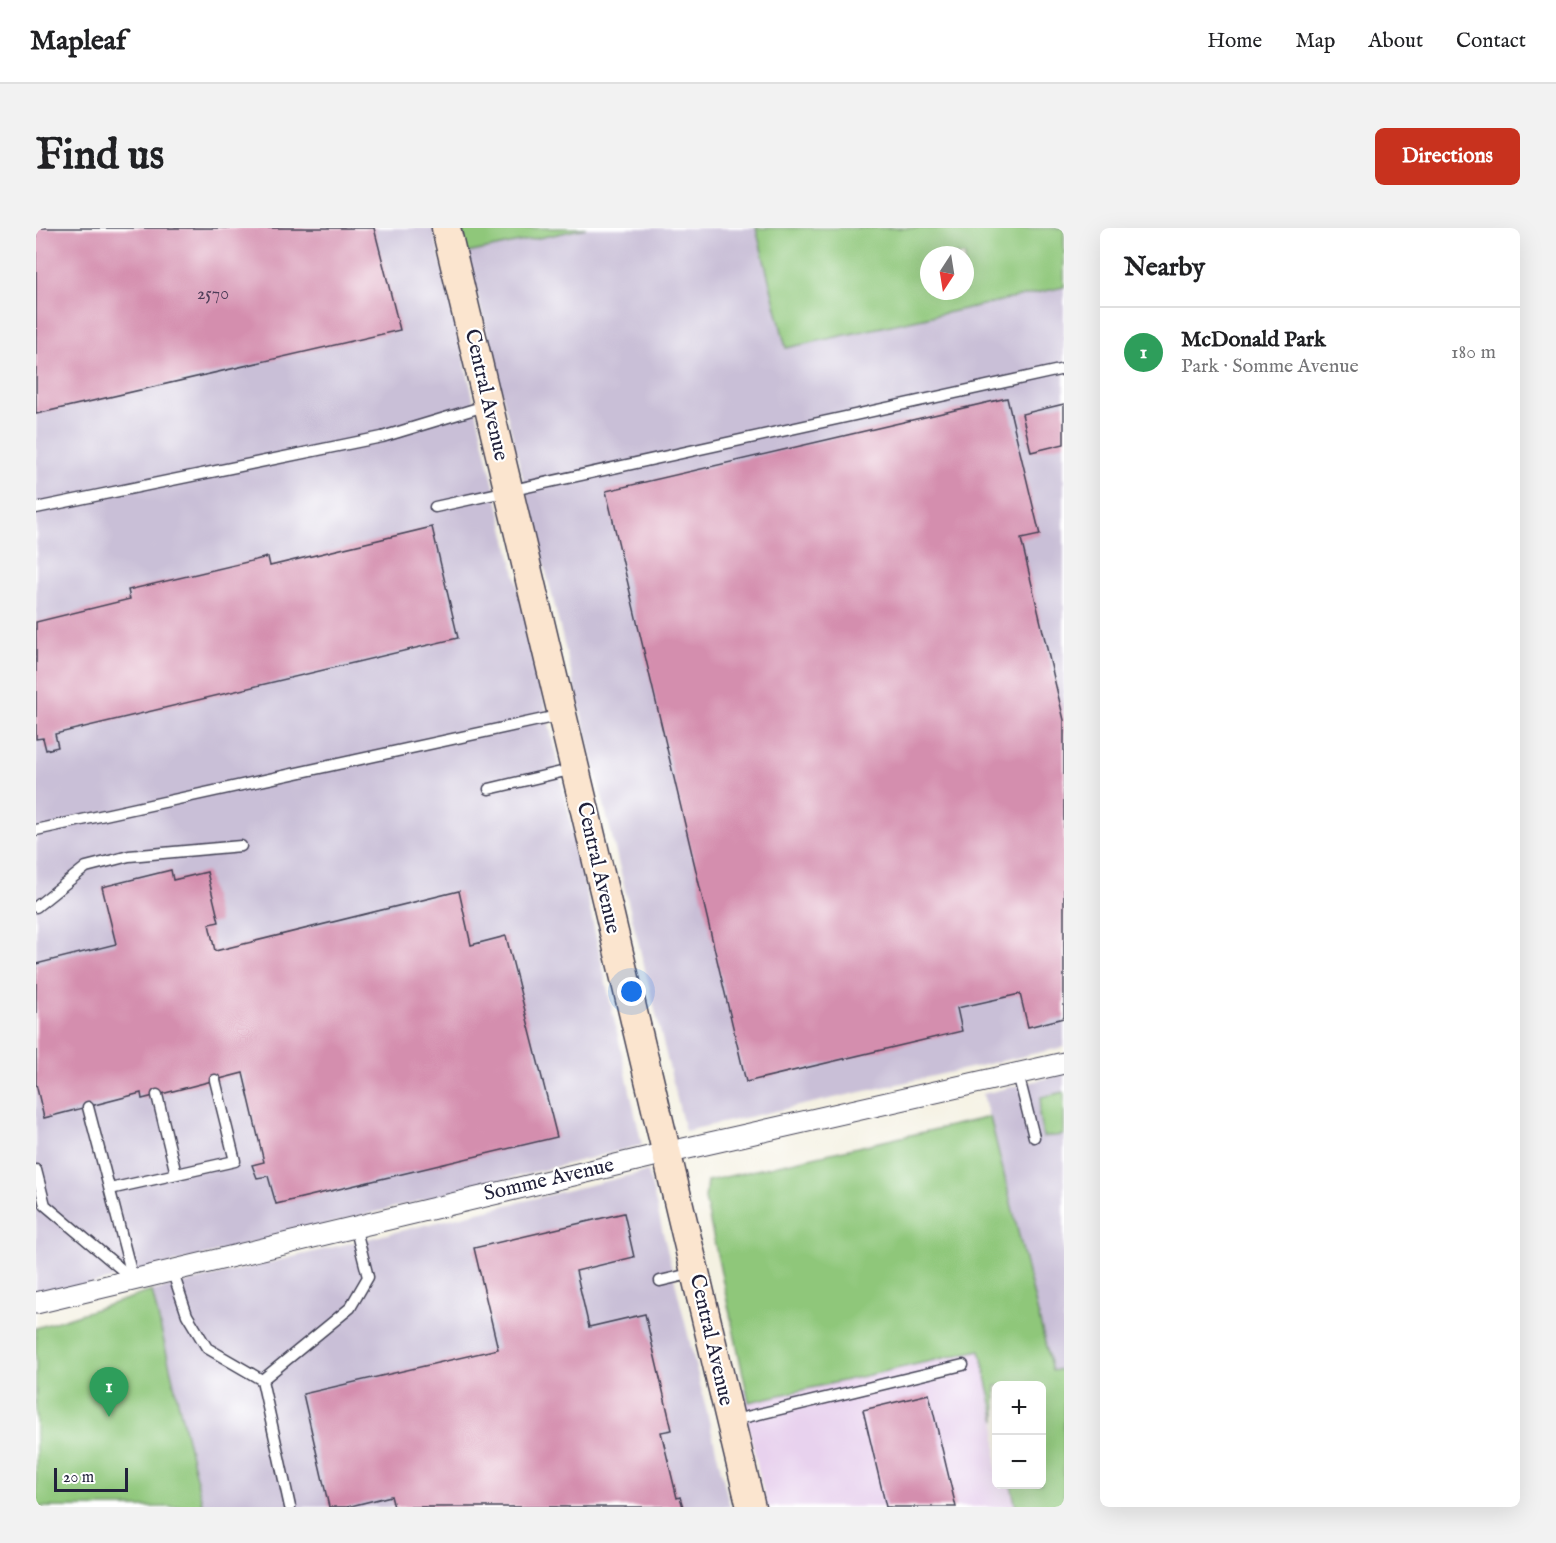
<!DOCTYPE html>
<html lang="en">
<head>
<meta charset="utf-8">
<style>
  body { margin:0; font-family:"IM FELL English",serif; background:#f2f2f2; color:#202124 }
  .controls { position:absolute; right:18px; bottom:18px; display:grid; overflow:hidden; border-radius:9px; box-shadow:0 6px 24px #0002 }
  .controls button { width:54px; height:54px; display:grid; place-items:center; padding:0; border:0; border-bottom:2px solid #e0e0e0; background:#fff; color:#202124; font:30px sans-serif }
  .compass { position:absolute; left:884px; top:18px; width:54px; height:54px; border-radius:50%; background:#fff; box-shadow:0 6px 24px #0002; rotate:192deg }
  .scale { position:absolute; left:18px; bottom:15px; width:74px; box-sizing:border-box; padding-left:6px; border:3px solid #22223b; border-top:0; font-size:16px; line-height:21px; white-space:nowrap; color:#22223b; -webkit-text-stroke:4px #fff; paint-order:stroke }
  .you { position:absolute; left:596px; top:764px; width:21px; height:21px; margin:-15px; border:4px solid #fff; border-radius:50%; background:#1a73e8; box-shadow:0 0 0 9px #1a73e833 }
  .badge { display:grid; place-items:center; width:39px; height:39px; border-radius:50%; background:#c8321e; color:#fff; font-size:20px; font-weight:700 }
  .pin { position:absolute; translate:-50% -50px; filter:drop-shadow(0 2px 3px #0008) }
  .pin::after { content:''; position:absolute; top:32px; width:21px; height:18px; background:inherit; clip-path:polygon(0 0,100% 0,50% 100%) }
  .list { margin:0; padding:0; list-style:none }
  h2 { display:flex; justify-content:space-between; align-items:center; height:78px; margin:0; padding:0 24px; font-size:26px }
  h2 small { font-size:20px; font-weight:400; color:#757577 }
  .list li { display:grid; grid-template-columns:39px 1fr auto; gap:18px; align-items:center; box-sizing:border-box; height:90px; padding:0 24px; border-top:2px solid #e0e0e0 }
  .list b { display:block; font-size:22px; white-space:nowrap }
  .list p { margin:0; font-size:20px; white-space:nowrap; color:#757577 }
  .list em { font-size:20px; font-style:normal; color:#757577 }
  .map { position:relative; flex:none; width:1028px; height:1279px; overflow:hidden; border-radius:9px }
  header { display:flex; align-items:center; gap:36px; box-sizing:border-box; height:84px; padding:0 30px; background:#fff; border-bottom:2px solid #e0e0e0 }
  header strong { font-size:28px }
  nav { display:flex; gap:33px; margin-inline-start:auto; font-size:21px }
  .intro { display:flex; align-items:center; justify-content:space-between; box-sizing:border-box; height:144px; padding:0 36px }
  h1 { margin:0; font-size:42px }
  .button { padding:15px 27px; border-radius:9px; background:#c8321e; color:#fff; font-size:21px; font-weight:700 }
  main { display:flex; gap:36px; padding:0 36px }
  aside { flex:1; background:#fff; border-radius:9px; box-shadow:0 6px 24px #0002 }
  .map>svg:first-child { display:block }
  .built { fill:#e8d2ee; fill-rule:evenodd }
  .industrial { fill:#c9bfd7 }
  .green { fill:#8fc77a; stroke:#58745a; stroke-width:1.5; fill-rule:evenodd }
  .building { fill:#d48eae }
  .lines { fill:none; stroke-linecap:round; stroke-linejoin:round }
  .lane-casing { stroke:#424154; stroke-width:13 }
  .street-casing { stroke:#424154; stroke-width:23 }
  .secondary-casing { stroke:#424154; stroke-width:31 }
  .lane { stroke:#fff; stroke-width:10 }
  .street { stroke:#fff; stroke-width:21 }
  .secondary { stroke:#fbe5cf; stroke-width:28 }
  .labels { text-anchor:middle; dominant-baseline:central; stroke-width:4.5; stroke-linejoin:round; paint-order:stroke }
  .number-label { font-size:18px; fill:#4e3d58 }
  .street-label { font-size:21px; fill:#22223b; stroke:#fff }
</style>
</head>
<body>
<header>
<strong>Mapleaf</strong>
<nav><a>Home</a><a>Map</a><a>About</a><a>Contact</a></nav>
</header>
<div class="intro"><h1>Find us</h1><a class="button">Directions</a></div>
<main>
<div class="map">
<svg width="1028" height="1279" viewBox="0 0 1028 1279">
  <rect width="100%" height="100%" fill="#fff"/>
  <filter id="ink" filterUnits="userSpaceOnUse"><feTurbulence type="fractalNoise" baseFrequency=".0167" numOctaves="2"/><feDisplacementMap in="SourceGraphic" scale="12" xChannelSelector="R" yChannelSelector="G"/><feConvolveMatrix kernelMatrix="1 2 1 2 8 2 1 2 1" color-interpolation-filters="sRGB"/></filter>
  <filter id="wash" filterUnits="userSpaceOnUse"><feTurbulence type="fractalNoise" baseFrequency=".008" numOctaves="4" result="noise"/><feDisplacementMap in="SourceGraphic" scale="24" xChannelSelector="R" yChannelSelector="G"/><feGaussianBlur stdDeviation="1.35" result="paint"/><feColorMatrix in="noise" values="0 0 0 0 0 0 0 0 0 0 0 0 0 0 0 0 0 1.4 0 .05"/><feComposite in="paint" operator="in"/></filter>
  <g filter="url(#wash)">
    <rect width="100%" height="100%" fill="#f4f1e2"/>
    <path class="built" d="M1003,1093L1028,1279H731L704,1162ZM960,1158H1005V1256H960Z"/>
    <g class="industrial">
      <path d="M0,0H397L492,401L606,917L0,1070Z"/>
      <path d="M550,0H720L750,119L1028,59V819L649,903L431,25Z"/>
      <path d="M1028,846V1194L947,866Z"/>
      <path d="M612,943L694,1279H167L116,1063Z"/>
    </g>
    <g class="green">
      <path d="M425,0H550L431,25Z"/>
      <path d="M720,0H1028V59L750,120ZM893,27H929V63H893Z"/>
      <path d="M1028,864V907L1007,909L1003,886L1005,869Z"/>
      <path d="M954,889L1016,1143L1028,1141V1279H980L975,1257L1005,1256V1158H960V1193L944,1122L713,1174L669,971L671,953Z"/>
      <path d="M116,1063L167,1279H0V1100Z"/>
    </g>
    <g id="blocks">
      <g class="building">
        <path d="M0,0H338L364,102L0,186Z"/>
        <path d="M971,170L1004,307L985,311L1028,492V790L992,799L984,766L921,780L926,803L710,854L570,263Z"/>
        <path d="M1028,176V216L995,224L986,186Z"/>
        <path d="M396,299L422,410L19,506L22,519L10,522L7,510L0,511V394L94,371L92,362L232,329L234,338Z"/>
        <path d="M135,642L137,652L171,644L183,694L173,696L179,723L423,663L435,717L470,708L521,909L240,976L232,948L221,950L216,937L228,934L207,845L106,871L105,865L8,890L0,856V736L80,716L66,659Z"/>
        <path d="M588,985L598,1029L540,1043L553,1099L609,1086L636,1202L625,1204L641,1270L644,1269L647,1279H358L355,1268L311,1279H293L267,1166L462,1121L438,1020Z"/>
        <path d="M893,1166L920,1279H850L827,1182Z"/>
      </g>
    </g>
  </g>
  <g filter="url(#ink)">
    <use href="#blocks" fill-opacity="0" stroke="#424154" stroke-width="1.5"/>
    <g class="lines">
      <defs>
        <g id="lane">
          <path d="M399,279L1028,141"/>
          <path d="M0,280L346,209L452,177"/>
          <path d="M453,561L538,541"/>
          <path d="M0,602L526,487"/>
          <path d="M0,679L50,639L93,628L205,618"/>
          <path d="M982,846L998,909"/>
          <path d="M121,867L140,946"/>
          <path d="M52,879L97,1051"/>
          <path d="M0,942L9,977L97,1051"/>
          <path d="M74,961L199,933L179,852"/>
          <path d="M136,1042L151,1087L171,1120L226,1152"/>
          <path d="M624,1053L658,1045"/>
          <path d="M694,1193L927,1137"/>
          <path d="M254,1279L226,1152L314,1080L332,1049L319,998"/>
        </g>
        <path id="street" d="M0,1075L630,925L1028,835"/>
        <path id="secondary" d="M410,0L715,1279"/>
      </defs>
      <use href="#lane" class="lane-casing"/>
      <use href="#street" class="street-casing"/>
      <use href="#secondary" class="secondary-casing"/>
      <use href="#lane" class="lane"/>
      <use href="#street" class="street"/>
      <use href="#secondary" class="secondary"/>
    </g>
  </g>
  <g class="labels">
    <g class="number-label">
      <text x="177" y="66">2570</text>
    </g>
    <g class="street-label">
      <text transform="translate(450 167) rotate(77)">Central Avenue</text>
      <text transform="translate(562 640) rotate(77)">Central Avenue</text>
      <text transform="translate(513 952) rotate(-13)">Somme Avenue</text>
      <text transform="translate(675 1112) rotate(77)">Central Avenue</text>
    </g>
  </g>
</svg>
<div class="controls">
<button>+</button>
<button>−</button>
</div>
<svg class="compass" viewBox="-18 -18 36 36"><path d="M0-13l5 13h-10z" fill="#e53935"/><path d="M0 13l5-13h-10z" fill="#757577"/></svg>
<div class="scale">20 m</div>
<div class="you"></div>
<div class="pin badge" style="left:73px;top:1189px;background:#2e9e5b">1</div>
</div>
<aside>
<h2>Nearby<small></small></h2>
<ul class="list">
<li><span class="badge" style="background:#2e9e5b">1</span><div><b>McDonald Park</b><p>Park · Somme Avenue</p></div><em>180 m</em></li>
</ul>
</aside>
</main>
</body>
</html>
